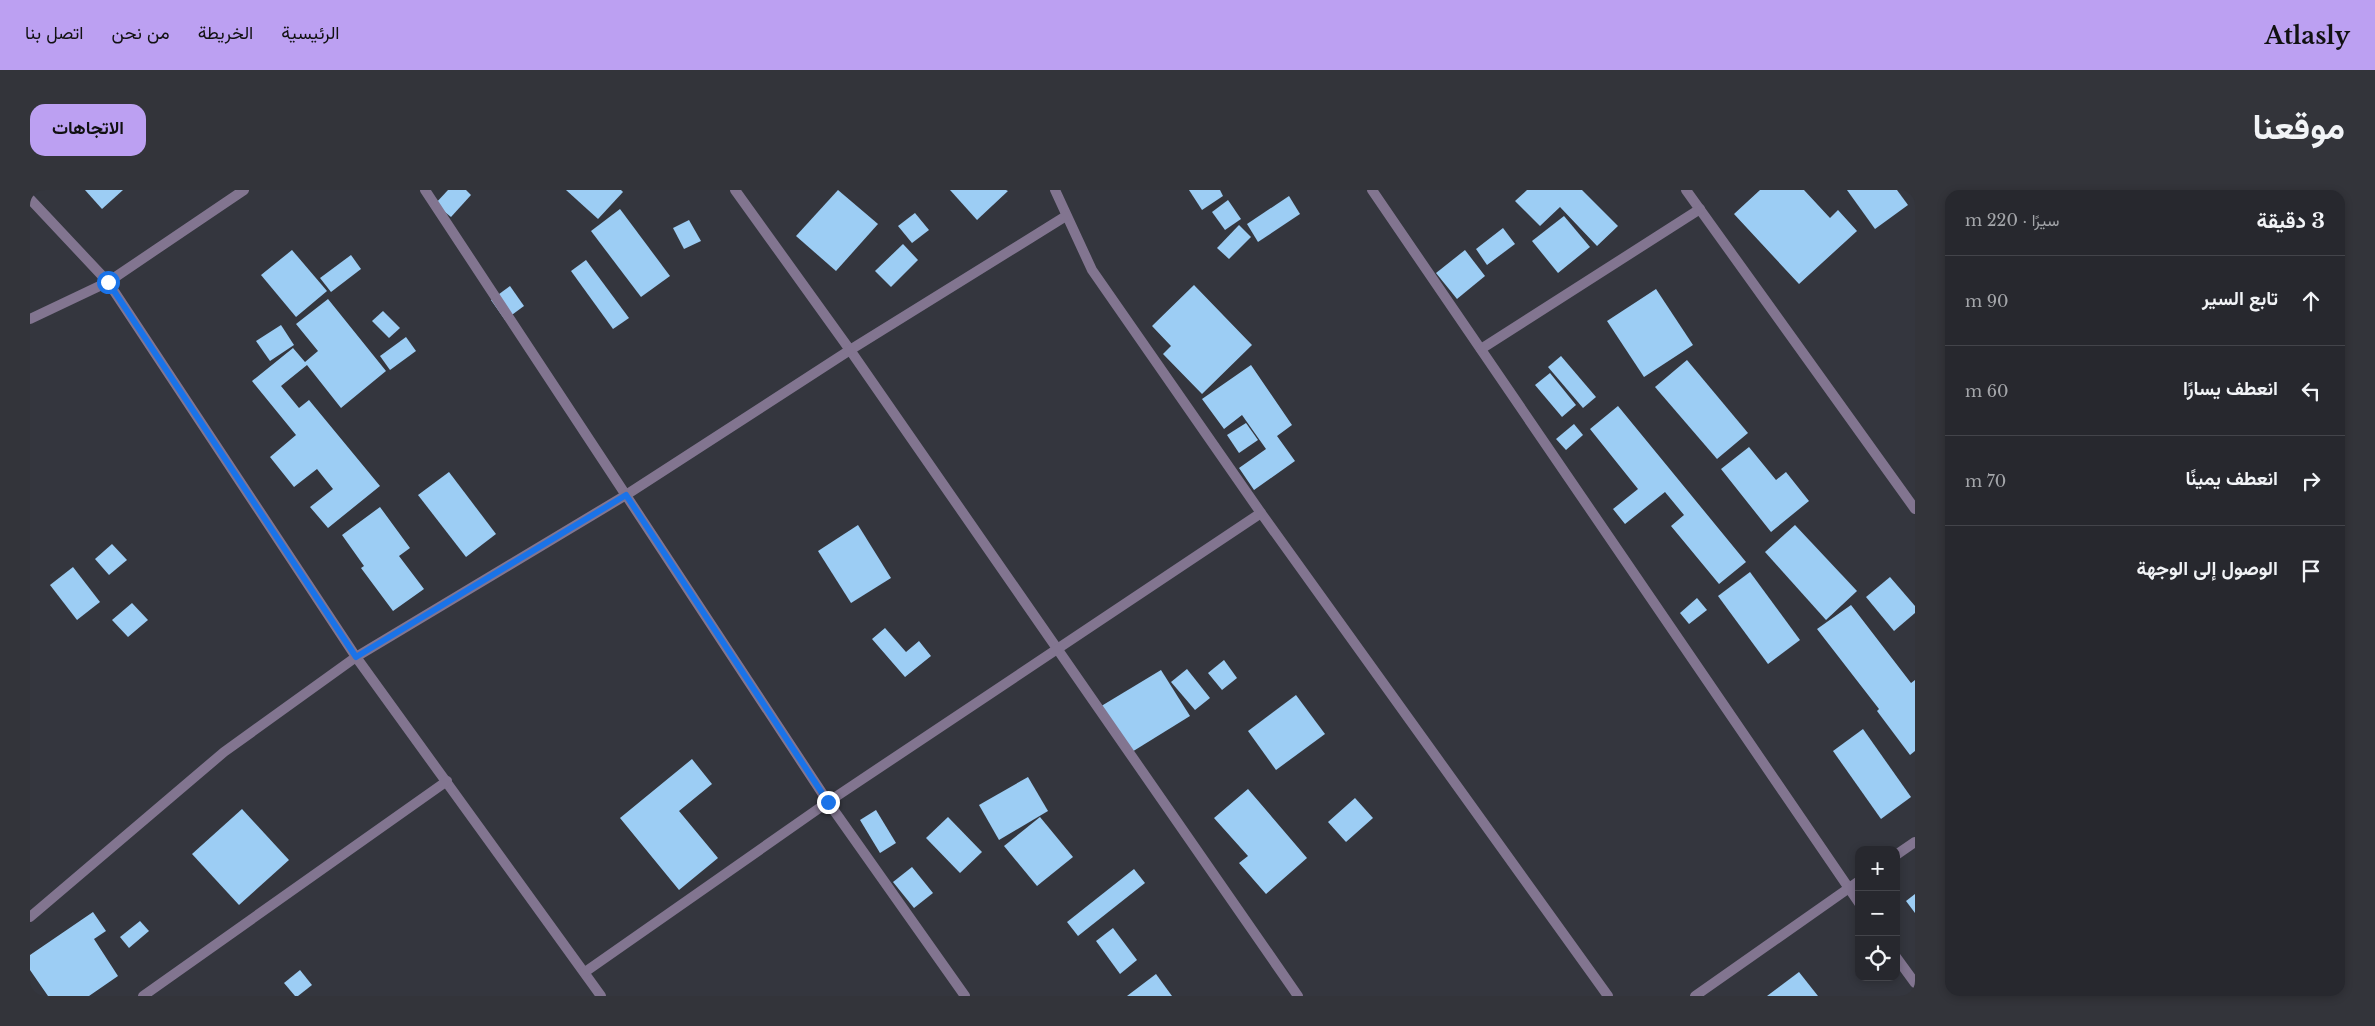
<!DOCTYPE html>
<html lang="ar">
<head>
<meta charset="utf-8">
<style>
  body { margin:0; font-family:"Libre Baskerville",Vazirmatn,serif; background:#33343a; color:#f1f3f6; direction:rtl }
  .controls { position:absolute; right:15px; bottom:15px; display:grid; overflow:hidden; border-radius:10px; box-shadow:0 2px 8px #0003 }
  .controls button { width:45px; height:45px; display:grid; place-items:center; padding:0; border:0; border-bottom:1px solid #43444a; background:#27282e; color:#f1f3f6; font:25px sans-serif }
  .stop { position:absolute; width:15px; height:15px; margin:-11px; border:4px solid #1a73e8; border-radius:50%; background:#fff }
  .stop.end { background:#1a73e8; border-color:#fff; box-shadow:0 1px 5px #0008 }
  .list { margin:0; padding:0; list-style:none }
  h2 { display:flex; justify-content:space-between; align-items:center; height:65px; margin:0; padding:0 20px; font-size:21px }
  h2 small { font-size:16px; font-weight:400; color:#a4a6aa }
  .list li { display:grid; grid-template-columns:32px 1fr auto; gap:15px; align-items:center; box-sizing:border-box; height:90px; padding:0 20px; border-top:1px solid #43444a }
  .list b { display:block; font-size:19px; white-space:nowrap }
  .list em { font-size:16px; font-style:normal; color:#a4a6aa }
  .icon { flex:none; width:28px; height:28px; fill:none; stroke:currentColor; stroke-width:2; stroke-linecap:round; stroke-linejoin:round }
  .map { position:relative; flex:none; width:1885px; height:806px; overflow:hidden; direction:ltr; border-radius:15px }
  header { display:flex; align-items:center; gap:30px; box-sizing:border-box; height:70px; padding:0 25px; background:#bca0f2; color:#111 }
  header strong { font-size:24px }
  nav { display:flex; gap:28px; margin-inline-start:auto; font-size:18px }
  .intro { display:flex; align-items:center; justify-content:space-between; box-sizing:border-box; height:120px; padding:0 30px }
  h1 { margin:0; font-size:35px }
  .button { padding:12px 22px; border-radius:15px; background:#bca0f2; color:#111; font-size:18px; font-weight:700 }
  main { display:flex; gap:30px; padding:0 30px }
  aside { flex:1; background:#27282e; border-radius:15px; box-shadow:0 2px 8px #0003 }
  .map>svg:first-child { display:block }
  .building { fill:#9ccdf4 }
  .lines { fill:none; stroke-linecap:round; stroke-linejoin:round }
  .street { stroke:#827590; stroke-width:10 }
  .route { stroke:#1a73e8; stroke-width:6 }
</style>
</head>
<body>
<header>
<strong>Atlasly</strong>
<nav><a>الرئيسية</a><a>الخريطة</a><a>من نحن</a><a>اتصل بنا</a></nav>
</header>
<div class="intro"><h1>موقعنا</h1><a class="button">الاتجاهات</a></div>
<main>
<aside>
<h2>3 دقيقة<small>سيرًا · 220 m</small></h2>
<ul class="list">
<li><svg class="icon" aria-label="ahead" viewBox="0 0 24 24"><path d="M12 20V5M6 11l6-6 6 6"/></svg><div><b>تابع السير</b></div><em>90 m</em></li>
<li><svg class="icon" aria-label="left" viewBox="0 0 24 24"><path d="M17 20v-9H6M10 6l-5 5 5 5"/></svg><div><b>انعطف يسارًا</b></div><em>60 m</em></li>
<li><svg class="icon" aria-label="right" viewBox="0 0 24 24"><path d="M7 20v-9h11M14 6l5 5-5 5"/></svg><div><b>انعطف يمينًا</b></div><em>70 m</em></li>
<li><svg class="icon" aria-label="arrive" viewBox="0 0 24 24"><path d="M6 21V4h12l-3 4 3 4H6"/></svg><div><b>الوصول إلى الوجهة</b></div></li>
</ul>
</aside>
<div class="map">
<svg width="1885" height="806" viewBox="0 0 1885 806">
  <rect width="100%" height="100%" fill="#34363e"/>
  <g class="building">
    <path d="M55,0H93L72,19Z"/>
    <path d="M418,0H436L441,5L421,27L405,14Z"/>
    <path d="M536,0H591L593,2L568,29Z"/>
    <path d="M808,0L848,34L806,81L766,46Z"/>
    <path d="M920,0H976L978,1L947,30Z"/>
    <path d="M1159,0H1190L1193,6L1172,20Z"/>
    <path d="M1497,0H1552L1588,36L1567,56L1530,17L1510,36L1485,11Z"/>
    <path d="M1730,0H1774L1800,28L1808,20L1827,41L1769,94L1704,24Z"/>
    <path d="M1817,0H1867L1878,15L1845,39Z"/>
    <path d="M1259,6L1270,24L1228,52L1217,34Z"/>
    <path d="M1198,10L1211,29L1195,40L1182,22Z"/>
    <path d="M590,19L640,86L611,107L561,41Z"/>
    <path d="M885,23L899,40L882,53L868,36Z"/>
    <path d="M1534,26L1560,57L1528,83L1502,51Z"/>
    <path d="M659,30L671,51L654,59L643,38Z"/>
    <path d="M1209,35L1221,47L1199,69L1187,58Z"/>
    <path d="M1473,38L1485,54L1457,75L1446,59Z"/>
    <path d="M873,54L888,70L861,97L845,81Z"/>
    <path d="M262,60L297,101L266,127L231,85Z"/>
    <path d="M1435,60L1455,86L1427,109L1406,83Z"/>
    <path d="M321,65L331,79L301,102L290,88Z"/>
    <path d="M556,70L599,128L583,139L541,81Z"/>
    <path d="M1164,95L1222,155L1172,204L1133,164L1141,156L1122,136Z"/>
    <path d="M480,96L494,116L475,130L461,110Z"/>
    <path d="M1626,99L1663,155L1614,187L1577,131Z"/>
    <path d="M298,109L356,181L311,218L277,175L251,196L269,218L279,210L350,296L298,338L280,317L303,299L287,279L264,297L240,267L266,245L222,191L263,158L275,172L288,161L266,134Z"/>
    <path d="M353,121L370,138L359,148L342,131Z"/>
    <path d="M251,135L264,155L240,171L226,151Z"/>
    <path d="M376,147L386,161L360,180L350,166Z"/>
    <path d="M1531,166L1566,207L1553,218L1518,177Z"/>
    <path d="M1657,170L1718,243L1687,269L1625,197Z"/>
    <path d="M1221,175L1262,235L1247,246L1265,271L1224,300L1209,278L1236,259L1212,225L1194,239L1172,209Z"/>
    <path d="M1520,183L1546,215L1532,227L1505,195Z"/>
    <path d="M1588,216L1716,372L1689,394L1641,336L1654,325L1635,302L1595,334L1583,319L1608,299L1560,239Z"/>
    <path d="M1216,233L1228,250L1209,263L1197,245Z"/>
    <path d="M1544,234L1553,245L1536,260L1526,249Z"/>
    <path d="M1719,257L1746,290L1756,282L1779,311L1741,342L1691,279Z"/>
    <path d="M419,282L466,344L436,367L388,305Z"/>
    <path d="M350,317L380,358L369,366L394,399L363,421L331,378L334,376L312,345Z"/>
    <path d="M828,335L861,388L821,413L788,361Z"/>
    <path d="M1765,335L1827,401L1796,430L1735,362Z"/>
    <path d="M82,354L97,370L79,385L65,369Z"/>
    <path d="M43,377L70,412L47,430L20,395Z"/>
    <path d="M1720,382L1770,450L1738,474L1688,406Z"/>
    <path d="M1860,387L1885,416V423L1864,441L1836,407Z"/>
    <path d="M1667,408L1677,420L1659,434L1650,423Z"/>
    <path d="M102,413L118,430L98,447L82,430Z"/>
    <path d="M1821,415L1881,493L1885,490V561L1880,565L1847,521L1849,519L1787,439Z"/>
    <path d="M855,438L876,462L889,451L901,466L875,487L842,449Z"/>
    <path d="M1194,470L1207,488L1192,500L1178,483Z"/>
    <path d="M1157,479L1180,508L1165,520L1141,492Z"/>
    <path d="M1131,480L1160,526L1097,565L1068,518Z"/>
    <path d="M1266,505L1295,544L1246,580L1218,541Z"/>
    <path d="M1833,539L1881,607L1851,629L1803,561Z"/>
    <path d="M662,569L682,594L649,621L688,668L649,700L590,628Z"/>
    <path d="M998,587L1018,621L969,650L949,615Z"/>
    <path d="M1218,599L1277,668L1236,704L1209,673L1218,666L1184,628Z"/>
    <path d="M1325,608L1343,628L1316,652L1298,632Z"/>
    <path d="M212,619L259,670L209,715L162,664Z"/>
    <path d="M846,620L866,653L850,663L830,630Z"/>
    <path d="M918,627L952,662L930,683L896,648Z"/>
    <path d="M1010,627L1043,667L1007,696L974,656Z"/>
    <path d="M882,677L903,703L884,718L863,692Z"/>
    <path d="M1104,679L1115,693L1048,746L1037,732Z"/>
    <path d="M1885,704V723L1876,711Z"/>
    <path d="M63,722L76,741L64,749L88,786L59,806H18L0,780V765Z"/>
    <path d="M110,731L119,741L99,758L90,747Z"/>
    <path d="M1083,738L1107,770L1090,784L1066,751Z"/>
    <path d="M270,780L282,795L268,806H265L254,793Z"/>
    <path d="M1769,782L1788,806H1737Z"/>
    <path d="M1126,784L1142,806H1097Z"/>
  </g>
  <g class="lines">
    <g class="street">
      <path d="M395,0L798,612L935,806"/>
      <path d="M705,0L820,160L1268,806"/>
      <path d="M1025,0L1062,80L1231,323L1578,806"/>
      <path d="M1342,0L1829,713"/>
      <path d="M1656,0L1885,319"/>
      <path d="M0,9L78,92L326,467L571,806"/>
      <path d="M0,129L78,92L214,0"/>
      <path d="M1451,159L1670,19"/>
      <path d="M1866,665L1885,652"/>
      <path d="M0,727L194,562L326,467L596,305L820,160L1036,26"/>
      <path d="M1866,767L1885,793"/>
      <path d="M555,782L798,612L1231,323"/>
      <path d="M113,806L417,591"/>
      <path d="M1665,806L1829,691"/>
    </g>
  </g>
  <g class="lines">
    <path class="route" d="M78,92L326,467L596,305L798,612"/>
  </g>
</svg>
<div class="controls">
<button>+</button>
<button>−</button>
<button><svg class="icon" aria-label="locate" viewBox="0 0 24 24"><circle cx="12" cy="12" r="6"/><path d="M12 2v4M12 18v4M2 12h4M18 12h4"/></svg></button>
</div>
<div class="stop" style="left:78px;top:92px"></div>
<div class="stop end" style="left:798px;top:612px"></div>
</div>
</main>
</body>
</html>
